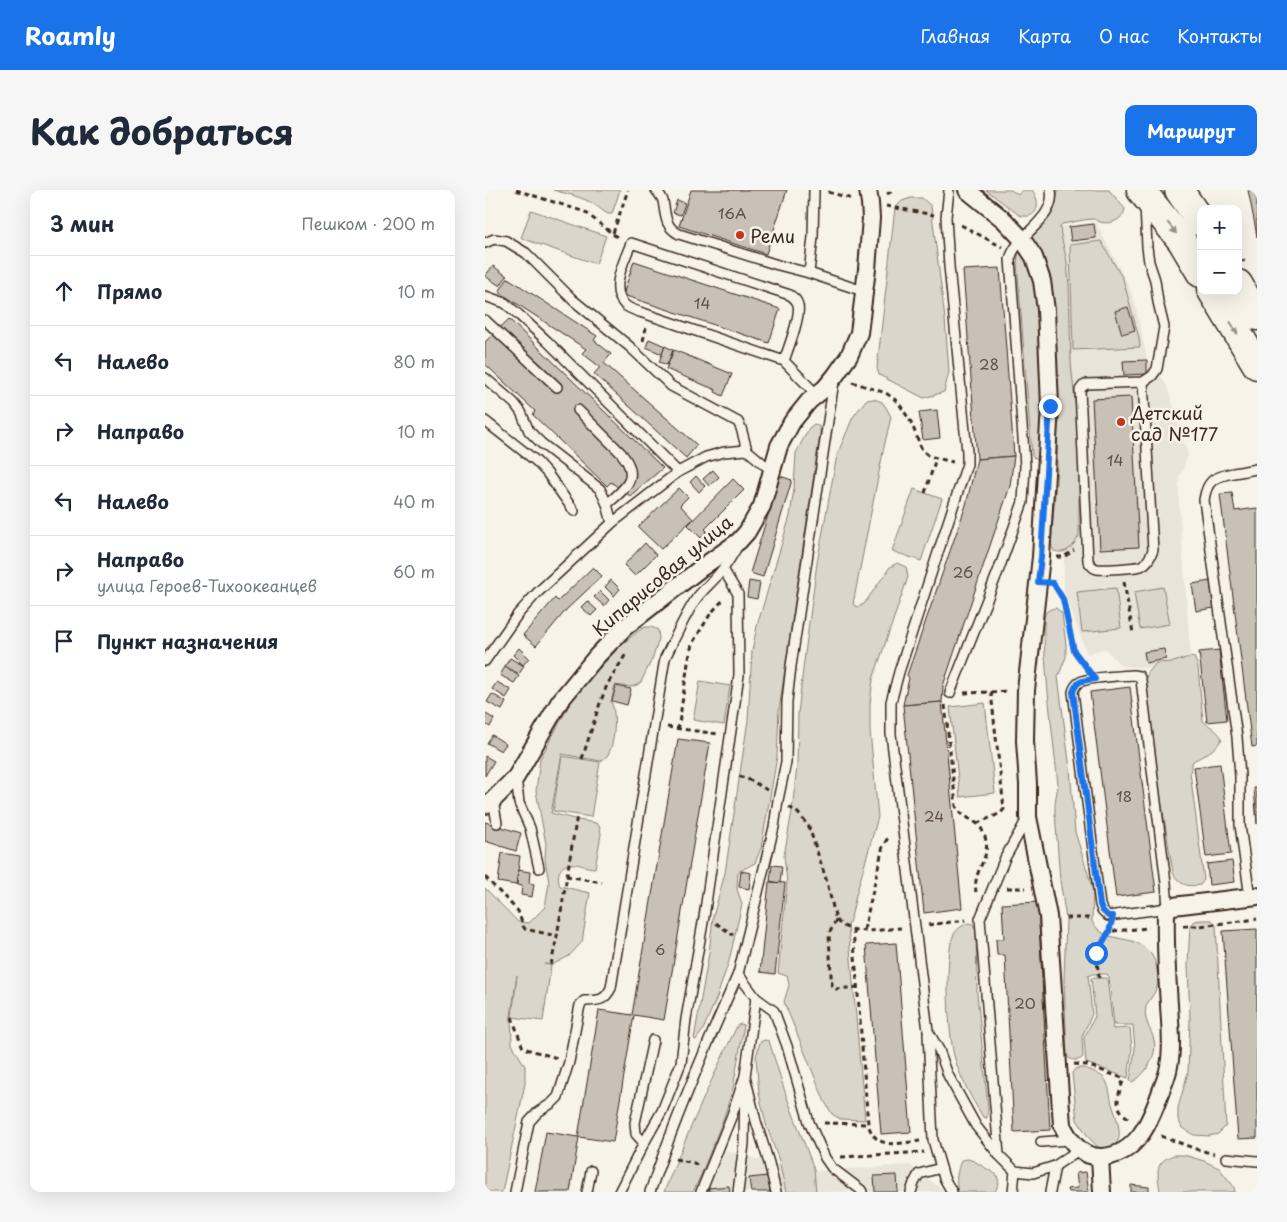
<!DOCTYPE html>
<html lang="ru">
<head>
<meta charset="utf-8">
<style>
  body { margin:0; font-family:"Playpen Sans",sans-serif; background:#f6f6f7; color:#1f2937 }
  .controls { position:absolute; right:15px; top:15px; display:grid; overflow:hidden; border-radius:10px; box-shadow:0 5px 20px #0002 }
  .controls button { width:45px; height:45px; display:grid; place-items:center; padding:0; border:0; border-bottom:1px solid #e0e1e3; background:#fff; color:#1f2937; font:25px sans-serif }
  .stop { position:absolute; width:15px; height:15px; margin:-11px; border:4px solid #1a73e8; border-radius:50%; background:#fff }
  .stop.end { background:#1a73e8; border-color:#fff; box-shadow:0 1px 5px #0008 }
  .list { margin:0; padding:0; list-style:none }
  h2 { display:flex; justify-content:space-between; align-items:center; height:65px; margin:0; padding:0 20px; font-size:21px }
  h2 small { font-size:16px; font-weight:400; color:#747a83 }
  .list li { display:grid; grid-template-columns:32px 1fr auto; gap:15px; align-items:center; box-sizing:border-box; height:70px; padding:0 20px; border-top:1px solid #e0e1e3 }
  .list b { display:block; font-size:19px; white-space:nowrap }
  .list p { margin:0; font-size:16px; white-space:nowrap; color:#747a83 }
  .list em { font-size:16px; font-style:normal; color:#747a83 }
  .icon { flex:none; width:28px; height:28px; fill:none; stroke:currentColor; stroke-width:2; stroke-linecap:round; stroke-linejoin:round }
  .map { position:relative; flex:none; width:772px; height:1002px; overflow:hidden; border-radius:10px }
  header { display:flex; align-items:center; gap:30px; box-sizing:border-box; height:70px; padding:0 25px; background:#1a73e8; color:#fff }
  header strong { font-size:24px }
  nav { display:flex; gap:28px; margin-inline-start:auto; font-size:18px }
  .intro { display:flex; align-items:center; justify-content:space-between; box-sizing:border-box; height:120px; padding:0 30px }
  h1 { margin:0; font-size:35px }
  .button { padding:12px 22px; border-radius:10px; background:#1a73e8; color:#fff; font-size:18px; font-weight:700 }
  main { display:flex; gap:30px; padding:0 30px }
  aside { flex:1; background:#fff; border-radius:10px; box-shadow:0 5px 20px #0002 }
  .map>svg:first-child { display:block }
  .built { fill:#e9e4d9 }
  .green { fill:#dbd6cb; stroke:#8b8074 }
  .building { fill:#c8c1b6; stroke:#3b2a1e }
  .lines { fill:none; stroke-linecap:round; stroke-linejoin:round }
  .service-casing { stroke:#3b2a1e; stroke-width:12 }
  .minor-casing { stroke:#3b2a1e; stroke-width:20 }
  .trunk-casing { stroke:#3b2a1e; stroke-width:31 }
  .path { stroke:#3b2a1e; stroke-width:3; stroke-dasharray:5 4; stroke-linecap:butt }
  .service { stroke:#f7f3e8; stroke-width:9 }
  .minor { stroke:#f7f3e8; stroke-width:16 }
  .trunk { stroke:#f7f3e8; stroke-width:28 }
  .oneway { fill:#998e83 }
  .route { stroke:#1a73e8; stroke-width:6 }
  .poi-dot { fill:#c8321e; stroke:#f7f3e8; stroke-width:2 }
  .labels { text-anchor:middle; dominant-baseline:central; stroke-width:5; stroke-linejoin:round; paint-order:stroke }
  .number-label { font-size:15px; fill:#5e5044 }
  .poi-label { font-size:18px; fill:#3b2a1e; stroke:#f7f3e8; text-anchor:start }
  .street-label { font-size:18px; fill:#3b2a1e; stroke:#f7f3e8 }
</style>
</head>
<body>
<header>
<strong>Roamly</strong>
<nav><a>Главная</a><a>Карта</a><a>О нас</a><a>Контакты</a></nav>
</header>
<div class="intro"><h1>Как добраться</h1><a class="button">Маршрут</a></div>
<main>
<aside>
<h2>3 мин<small>Пешком · 200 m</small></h2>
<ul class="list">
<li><svg class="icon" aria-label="ahead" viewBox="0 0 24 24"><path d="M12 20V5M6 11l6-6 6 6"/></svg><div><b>Прямо</b></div><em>10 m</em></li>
<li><svg class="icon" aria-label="left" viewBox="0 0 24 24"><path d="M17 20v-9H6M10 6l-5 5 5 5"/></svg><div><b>Налево</b></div><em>80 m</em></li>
<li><svg class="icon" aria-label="right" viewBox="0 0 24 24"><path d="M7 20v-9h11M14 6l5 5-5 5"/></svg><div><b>Направо</b></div><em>10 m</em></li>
<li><svg class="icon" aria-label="left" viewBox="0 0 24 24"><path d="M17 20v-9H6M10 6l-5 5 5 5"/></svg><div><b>Налево</b></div><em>40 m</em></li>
<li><svg class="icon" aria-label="right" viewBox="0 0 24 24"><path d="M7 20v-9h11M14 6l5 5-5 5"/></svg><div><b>Направо</b><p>улица Героев-Тихоокеанцев</p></div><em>60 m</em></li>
<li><svg class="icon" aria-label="arrive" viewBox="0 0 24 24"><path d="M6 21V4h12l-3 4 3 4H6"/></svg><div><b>Пункт назначения</b></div></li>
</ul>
</aside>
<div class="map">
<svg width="772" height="1002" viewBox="0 0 772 1002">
  <rect width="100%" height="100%" fill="#f7f3e8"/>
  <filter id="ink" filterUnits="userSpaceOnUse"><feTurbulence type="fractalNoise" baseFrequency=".02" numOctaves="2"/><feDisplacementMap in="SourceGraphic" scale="10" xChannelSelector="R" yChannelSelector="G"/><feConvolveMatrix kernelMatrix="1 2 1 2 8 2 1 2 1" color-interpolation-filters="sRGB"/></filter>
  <g filter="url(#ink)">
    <g class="built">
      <path d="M611,32L644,97L650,112L662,170L672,179L683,199L703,265L694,288V312L706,473L661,478L636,476L620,458L602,464L579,401V130L554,40Z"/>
      <path d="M231,958L321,982L424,975L461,1002H206Z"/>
    </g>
    <g class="green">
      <path d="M68,0H135L127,24C120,25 117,19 110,15C98,7 82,4 68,0Z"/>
      <path d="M501,0H526L533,5L537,0H547C557,13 553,31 534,25Z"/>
      <path d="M573,0H624L640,19C638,30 626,35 615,32C611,31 613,30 608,29C599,29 586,33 577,34L575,37L576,45L582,72L584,96L586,173L594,249V346C588,357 581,365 569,361L566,355L572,279L573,216L572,172L568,119L546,48C562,32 571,24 573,0Z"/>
      <path d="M426,8H437L446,16L460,129L464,182L459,202L439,208L394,185L392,178L410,18L417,11Z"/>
      <path d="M46,20L121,46L111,74L36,48Z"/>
      <path d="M616,51L638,89L654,148L655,157L588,160L585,55Z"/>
      <path d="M534,61L537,62L544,70L551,93L558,216L555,266L553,269H550L547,266L532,72Z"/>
      <path d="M389,209L397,212L402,219L406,227L399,257L368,414L372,417L379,414L405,377L412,373L421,377L423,387L388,489L385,513V541L393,627L371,705L366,728L363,735L380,930L355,929L347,924L340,912L299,812L304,795L302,786L293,783L302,692L299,666L307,621L312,576L313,523L319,471L332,373L352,265L368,227L381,210Z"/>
      <path d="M329,234L335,237V244L310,410L294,520L292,567L276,658L270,673L253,682L252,699L257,714L244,771L232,807L218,840L211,850L209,849L224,763L228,727L240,683L263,530L267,461L272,436L305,326L309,298L311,263L324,238Z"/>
      <path d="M429,299L457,309L436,371L407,361Z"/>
      <path d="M678,397L685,434L655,439L649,402Z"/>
      <path d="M631,398L636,438L597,442L592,402Z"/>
      <path d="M571,418L577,423L581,455V467L573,487L585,579L590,642L608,700L607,732C610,736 614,741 618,743C636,752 651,746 666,764C672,772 674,788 672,797C670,804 663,810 661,817C658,830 666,839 669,850C673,865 660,886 647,892L645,891L650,859L648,835H629L624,787L622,784H607L603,786L607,824L597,847L598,867C594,871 588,871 584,868L582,865L579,789L581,729L575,690L570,623V613L573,595C571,572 553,434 561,422C563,420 568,418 571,418Z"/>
      <path d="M161,437H166L173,440L174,449L168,467L156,492L152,495L146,497L130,495L126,512C132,522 130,556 122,566C121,568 118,569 116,571L77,564L66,623L93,630L111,633L115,637L116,644L110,678C102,678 93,673 86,674C74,675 71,686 75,696L105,703L97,752L84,766L67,775L59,774L66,775L58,831L27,827L32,785L26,826L27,854L40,876V894L17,1002H0V698L33,732L44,733L60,717L64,693L60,669L61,654L51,601L55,569L89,506L136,455L156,439Z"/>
      <path d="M709,467L713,477L718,531C725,537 733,540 737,549C730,560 720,565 708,571L705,582L719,690L715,695C702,697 695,695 688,683L666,548L660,489L663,483L671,473L689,472L701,468Z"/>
      <path d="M215,491L245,496L239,535L208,530Z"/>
      <path d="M500,513L510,603L475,607L465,517Z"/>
      <path d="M77,566L115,572L106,627L68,621Z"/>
      <path d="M716,730H727L731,735L741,936L733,944L724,946L709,945L697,938L693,929V918L703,882L705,830L703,775L704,754L705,736L710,731Z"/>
      <path d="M484,733L488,734L491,740L492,803L503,918L502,928L498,927C487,909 476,890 470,869C463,847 459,763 469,744C473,738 478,735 484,733Z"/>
      <path d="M606,788H622L628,839L645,838L647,859L643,888L601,873L599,848L610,826Z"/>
      <path d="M256,834L259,835L248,898L238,930L216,985L208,1002H179C201,947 225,892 251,838L253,835Z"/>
      <path d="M280,850L284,851L301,905L329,979L331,1002H301L294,971L281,934L274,903L271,867L275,852Z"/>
      <path d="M594,878C601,877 613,883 619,888C624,893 625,906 627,914C632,930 645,958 616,960L604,948L592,930L587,883L590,879Z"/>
      <path d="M689,965H699L719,971L734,978L749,997L750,1002H675C673,984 668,972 689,965Z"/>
      <path d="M483,969L489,971L512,985L514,993L510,1002H473C470,989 472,983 476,970Z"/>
    </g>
    <g class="building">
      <path d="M206,0H302L281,64L194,36Z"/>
      <path d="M763,0H772V47L770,35Z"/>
      <path d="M192,10L200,13L196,25L188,23Z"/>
      <path d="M609,34L611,48L586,51L584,37Z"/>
      <path d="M149,71L295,119L284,153L138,105Z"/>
      <path d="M8,76L22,86L15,96L0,86Z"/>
      <path d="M515,78L529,266L492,269L478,80Z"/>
      <path d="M23,88L112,146L109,150L126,164L119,173L212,255L201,268L109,184L115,177L97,163L101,159L14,102Z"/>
      <path d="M643,117L650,140L637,144L630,121Z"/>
      <path d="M24,129L178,278L145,306L126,292L122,296L48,225L50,221L0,174V152Z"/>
      <path d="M164,149L180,156L177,164L161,157Z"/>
      <path d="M180,156L188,160L182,175L174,172Z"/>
      <path d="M189,160L247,184L238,206L230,202L231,200L181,179Z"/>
      <path d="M662,170V184L639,185L638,171Z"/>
      <path d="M646,207L654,357L615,359L607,209Z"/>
      <path d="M452,220L455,248L438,250L434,222Z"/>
      <path d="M529,266L525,296L458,496L457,512L418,515L424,488L422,485L481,315L492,269Z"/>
      <path d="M228,280L234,287L224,296L218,289Z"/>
      <path d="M211,286L220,296L214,302L205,292Z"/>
      <path d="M295,286L307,290L278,387L265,383Z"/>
      <path d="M248,289L259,300L220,339L222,341L216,348L203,335Z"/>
      <path d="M194,298L203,307L195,315L208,329L176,359L153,337Z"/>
      <path d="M747,303L750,321L772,318V556L767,557L735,304Z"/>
      <path d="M160,353L171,365L150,386L139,375Z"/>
      <path d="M108,377L117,386L82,419L51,456L38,445L70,408L73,411Z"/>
      <path d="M126,390L135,399L129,406L120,397Z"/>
      <path d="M264,391L275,393L272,409L262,407Z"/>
      <path d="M725,391L729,418L711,421L707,394Z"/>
      <path d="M115,401L124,410L119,416L109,407Z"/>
      <path d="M102,411L112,420L106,426L96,417Z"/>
      <path d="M34,458L44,468L38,475L28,465Z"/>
      <path d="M679,459L681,469L661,473L659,462Z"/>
      <path d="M734,460L742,530L722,532L714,462Z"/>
      <path d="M25,468L39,476L34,484L20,476Z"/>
      <path d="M20,477L34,486L29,493L15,485Z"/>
      <path d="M12,492L26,500L21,508L7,499Z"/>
      <path d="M131,496L146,499L142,515L127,511Z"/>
      <path d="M645,497L671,702L631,707L605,502Z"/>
      <path d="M7,504L21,512L17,520L2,512Z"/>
      <path d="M457,512L477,718L439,723L418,515Z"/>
      <path d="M0,523L9,529L5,537L0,534Z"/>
      <path d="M7,545L21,554L16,561L2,553Z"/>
      <path d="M193,549L225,553L179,830L149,825L128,952L94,947L85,1002H50L61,942L93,947L114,820L147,825Z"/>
      <path d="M0,566L9,571L0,586Z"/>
      <path d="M735,574L746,664L721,667L709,577Z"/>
      <path d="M769,598H772V634Z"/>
      <path d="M0,632L36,643L31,661L0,651Z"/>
      <path d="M17,663L35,666L31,695L13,692Z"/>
      <path d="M747,671L750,692L724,695L722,674Z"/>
      <path d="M287,675L297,676L295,693L285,691Z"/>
      <path d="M33,680L45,682L44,693L49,694L47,707L36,705L37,696L32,695Z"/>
      <path d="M256,681L266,683L264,699L254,697Z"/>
      <path d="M284,692L300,693L290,784L275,782Z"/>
      <path d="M553,712L565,940L529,942L520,765H512L511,749H519L517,714Z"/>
      <path d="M772,739V948L753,949L738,741Z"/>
      <path d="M411,753L426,942L396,944L381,755Z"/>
      <path d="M601,982L604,1002H583L582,999L593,998L591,983Z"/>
      <path d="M412,985L413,1002H390L389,986Z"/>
      <path d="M283,986L285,1002H266L264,988Z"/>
      <path d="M646,995L664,997V1002H646Z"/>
      <path d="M244,996L245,1002H224V998Z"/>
    </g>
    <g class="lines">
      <defs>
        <g id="service">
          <path d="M171,0C174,4 177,7 178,11C181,25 179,36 194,44L293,75L324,83"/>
          <path d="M329,0L328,47L324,83L378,101"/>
          <path d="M464,0L461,27L464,76L482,262V274L414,482L406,512V544L443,841L454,860L463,885L491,936L514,965L530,981L548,983L570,976L595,959"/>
          <path d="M0,53L9,49L21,51L41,63L88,110L145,157L186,196L253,232L256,238L262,260L287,281"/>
          <path d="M0,106L20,113L34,125L62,151L193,282"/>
          <path d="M0,130L72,197"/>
          <path d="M299,171L164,125C156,122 144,120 139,114C124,98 140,70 146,53L305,105C309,108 312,110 313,115C316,126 303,159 299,171L332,205"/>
          <path d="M0,188L29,213L36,222L44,241L56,253L115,299L122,314L127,333"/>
          <path d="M658,192L668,360C666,366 663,373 656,376C650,378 618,380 612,379C607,378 605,374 603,371L595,200L598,196L602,194L658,192L667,186L672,179L679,137L673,112L670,90L664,72L662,57L660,16"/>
          <path d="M93,220L136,263C156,287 141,298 122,314"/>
          <path d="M0,231L51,271L62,283L89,321"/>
          <path d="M0,471L33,424L52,403L127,333L193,282L221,267L239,262L262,260"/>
          <path d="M648,485L654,486L656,490L681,693L683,718L623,726L617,720L615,715L588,502C589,498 591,494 595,492C605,487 636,486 648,485Z"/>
          <path d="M465,503L514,379L538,312L540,276L525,69C532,43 571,30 566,0"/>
          <path d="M31,587L34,613L45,638L54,678"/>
          <path d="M8,610L12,633"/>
          <path d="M765,708L755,635V586L752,547L719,310C722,290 729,287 748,283C756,282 764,280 772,279"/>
          <path d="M253,784L289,637L293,610L301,572L302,511L306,476L349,191"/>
          <path d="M443,844L448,950L459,988L467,1002"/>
          <path d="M556,952L584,950"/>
          <path d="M159,953L151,944L150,933L168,850"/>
          <path d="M514,965L495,729L520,668L542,629"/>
          <path d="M741,968L772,971"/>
          <path d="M30,1002L44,932L53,922L67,913L73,907L84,872L95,815L99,811C113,810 119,812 126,798L180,468C190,448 199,427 211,409C219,398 229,391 237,380C243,373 247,365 252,357"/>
          <path d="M102,1002L106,981"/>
          <path d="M134,1002L159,953L177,921L196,873L201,829L219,727L254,485L253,404L238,379"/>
          <path d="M165,1002C190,928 221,856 253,784L271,808L289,821L302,856L324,932L340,968L347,978L376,1000L377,1002"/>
          <path d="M216,1002L247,925L260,886L271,931L284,973L291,1002"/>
          <path d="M253,1002L259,954L260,886L271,808"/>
          <path d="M426,1002L429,993L434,984L456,978"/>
          <path d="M528,1002L530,981"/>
          <path d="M565,1002L570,976"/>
        </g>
        <g id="minor">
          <path d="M482,0L519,30L537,49L549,67L557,91L561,120L565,216L556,367L541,500L540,551L543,594V627L563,726L577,935C585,951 596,967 616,967C652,966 666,930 676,901C679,893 683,884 684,876C688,856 685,835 684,815C682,784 680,754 681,723L683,718L688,716L772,706"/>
          <path d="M0,615L8,610L31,587L75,511L111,467L140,437L216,378L254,351L262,342L277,316L294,256L307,232L324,211L340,198L350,186L364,166L374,143L382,79L386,28L385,13L383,0"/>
          <path d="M615,967L617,1002"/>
        </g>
        <g id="trunk">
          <path d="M656,0L697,51L716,83"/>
          <path d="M694,0L716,32"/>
          <path d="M753,94L772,126"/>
          <path d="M727,101L772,175"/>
        </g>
      </defs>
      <use href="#service" class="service-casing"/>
      <use href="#minor" class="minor-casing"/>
      <use href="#trunk" class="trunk-casing"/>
      <g class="path">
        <path d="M31,0L100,22L133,48"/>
        <path d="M343,2L368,9"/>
        <path d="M402,4L410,0"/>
        <path d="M401,16L449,25"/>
        <path d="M476,35L517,57"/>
        <path d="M128,43L143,0"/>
        <path d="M753,62L759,72"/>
        <path d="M158,151L161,138"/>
        <path d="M367,192L401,203L413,212L426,232L437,260L443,265L451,268L468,272"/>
        <path d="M440,303L451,268"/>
        <path d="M572,367H579L589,360"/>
        <path d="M639,392L648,443"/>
        <path d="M571,397L578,409L589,461L601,476"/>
        <path d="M506,502L523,501"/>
        <path d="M479,503L506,502L519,619L516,623L493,633"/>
        <path d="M460,515L471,616C477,630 493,628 498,642C510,668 487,677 491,702"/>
        <path d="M182,537L233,544"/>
        <path d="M193,540L203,473L207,454L226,423L239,409"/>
        <path d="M97,569L114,516L122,495L141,464"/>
        <path d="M254,586L267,591L282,600"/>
        <path d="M304,617L313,623L324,637L342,692L351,730C366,747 396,739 416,738"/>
        <path d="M81,686L117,692"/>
        <path d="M0,687L33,721L38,736L40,739L72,746"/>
        <path d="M522,698H541"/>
        <path d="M581,728H607"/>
        <path d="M351,730L344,744L346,785L347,795L351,799L373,797"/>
        <path d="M231,733L248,745"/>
        <path d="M443,735L481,730"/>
        <path d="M698,736H715L772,729"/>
        <path d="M368,740L383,934C391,961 413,953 435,951"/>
        <path d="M379,740L398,656L404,646"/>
        <path d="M628,741L664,738"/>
        <path d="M66,775L72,746L92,625"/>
        <path d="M614,788L611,763L620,750L624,740"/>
        <path d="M27,827L38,858L72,868"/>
        <path d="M589,874L602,875L637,888L638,891C632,909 628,918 646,930"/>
        <path d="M339,933L383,934"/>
        <path d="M676,946L711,959L729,964"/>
        <path d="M356,967L439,962"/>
        <path d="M190,969L209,973L213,976"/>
      </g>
      <use href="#service" class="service"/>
      <use href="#minor" class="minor"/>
      <use href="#trunk" class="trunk"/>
    </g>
    <defs><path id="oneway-solid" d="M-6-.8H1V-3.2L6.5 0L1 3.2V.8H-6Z" transform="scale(1.25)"/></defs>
    <g class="oneway">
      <use href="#oneway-solid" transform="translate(687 38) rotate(52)"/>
      <use href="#oneway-solid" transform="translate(749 138) rotate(59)"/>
    </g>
  </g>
  <g class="lines" filter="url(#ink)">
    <path class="route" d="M565,216L556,367L553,392L568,393L578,409L589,461L610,489C599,491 592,489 588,502L615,715L617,720L623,726H628L624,742L611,763"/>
  </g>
  <g class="poi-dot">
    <circle cx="255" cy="45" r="5"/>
    <circle cx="636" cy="232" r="5"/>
  </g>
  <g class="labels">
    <g class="number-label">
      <text x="247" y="22">16А</text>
      <text x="217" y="112">14</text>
      <text x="504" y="173">28</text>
      <text x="630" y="269">14</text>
      <text x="478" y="381">26</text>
      <text x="639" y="605">18</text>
      <text x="449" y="625">24</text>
      <text x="175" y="758">6</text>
      <text x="540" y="812">20</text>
    </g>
    <g class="poi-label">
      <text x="265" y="45">Реми</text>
      <text x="646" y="222">Детский<tspan x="646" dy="21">сад №177</tspan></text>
    </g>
    <g class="street-label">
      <text transform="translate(177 385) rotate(-40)">Кипарисовая улица</text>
    </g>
  </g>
</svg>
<div class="controls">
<button>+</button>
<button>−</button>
</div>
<div class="stop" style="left:611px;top:763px"></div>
<div class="stop end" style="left:565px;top:216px"></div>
</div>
</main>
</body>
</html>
